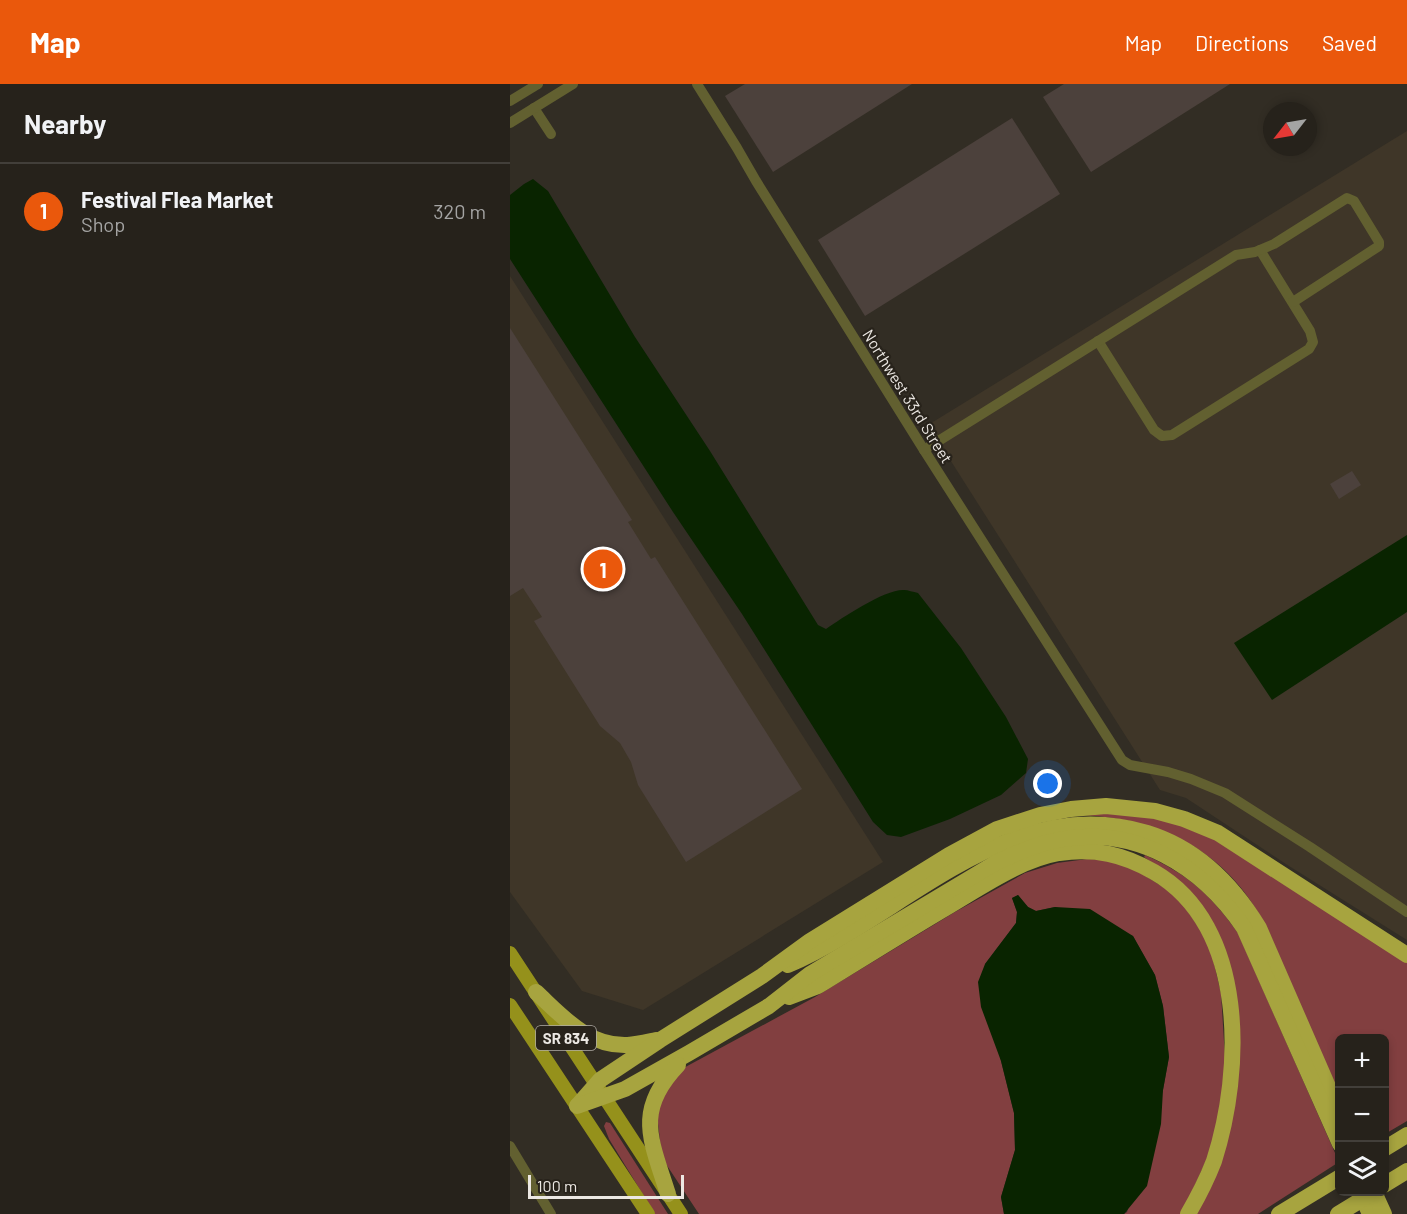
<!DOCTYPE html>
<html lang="en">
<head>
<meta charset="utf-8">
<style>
  body { margin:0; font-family:Barlow,sans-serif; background:#322f28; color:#f1f3f6 }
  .controls { position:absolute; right:18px; bottom:18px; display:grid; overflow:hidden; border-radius:9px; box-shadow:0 3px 9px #0003 }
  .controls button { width:54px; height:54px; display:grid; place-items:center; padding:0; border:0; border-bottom:2px solid #423f3a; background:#26221b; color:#f1f3f6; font:30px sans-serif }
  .compass { position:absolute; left:753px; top:18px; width:54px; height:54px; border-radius:50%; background:#26221b; box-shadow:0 3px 9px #0003; rotate:239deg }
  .scale { position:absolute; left:18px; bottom:15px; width:156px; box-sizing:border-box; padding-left:6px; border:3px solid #ece8e3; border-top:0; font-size:16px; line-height:21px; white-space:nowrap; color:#ece8e3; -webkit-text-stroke:4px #28231b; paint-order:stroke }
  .you { position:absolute; left:538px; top:700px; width:21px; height:21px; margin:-15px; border:4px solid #fff; border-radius:50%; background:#1a73e8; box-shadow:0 0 0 9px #1a73e833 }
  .badge { display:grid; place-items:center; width:39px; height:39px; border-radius:50%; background:#ea580c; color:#fff; font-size:20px; font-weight:700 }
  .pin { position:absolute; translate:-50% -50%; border:3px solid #fff; box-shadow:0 2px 6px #0006 }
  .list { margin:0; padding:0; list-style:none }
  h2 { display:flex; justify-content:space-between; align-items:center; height:78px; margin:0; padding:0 24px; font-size:26px }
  h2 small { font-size:20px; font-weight:400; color:#a4a4a3 }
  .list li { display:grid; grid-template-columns:39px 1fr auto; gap:18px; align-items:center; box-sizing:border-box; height:96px; padding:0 24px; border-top:2px solid #423f3a }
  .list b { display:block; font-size:22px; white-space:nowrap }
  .list p { margin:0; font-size:20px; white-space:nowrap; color:#a4a4a3 }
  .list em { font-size:20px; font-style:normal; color:#a4a4a3 }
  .icon { flex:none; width:33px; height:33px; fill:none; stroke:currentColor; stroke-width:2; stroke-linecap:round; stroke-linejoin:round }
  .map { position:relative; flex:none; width:897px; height:1130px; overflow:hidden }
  header { display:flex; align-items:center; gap:36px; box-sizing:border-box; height:84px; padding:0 30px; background:#ea580c; color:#fff }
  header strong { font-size:28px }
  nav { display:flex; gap:33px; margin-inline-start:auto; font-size:21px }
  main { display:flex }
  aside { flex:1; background:#26221b }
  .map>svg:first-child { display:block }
  .built { fill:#3f3628 }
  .green { fill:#823f40 }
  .water { fill:#092400 }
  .building { fill:#4c413c }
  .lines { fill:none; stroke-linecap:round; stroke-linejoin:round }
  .minor { stroke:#626030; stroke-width:10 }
  .major { stroke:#95911b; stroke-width:14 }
  .highway { stroke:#a7a43f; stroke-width:16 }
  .labels { text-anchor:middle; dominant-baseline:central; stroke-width:4.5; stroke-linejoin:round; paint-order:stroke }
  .shield { fill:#28231b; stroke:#b1ada7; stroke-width:1.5 }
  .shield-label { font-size:15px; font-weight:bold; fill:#ece8e3 }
  .street-label { font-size:16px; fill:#ece8e3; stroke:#28231b }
</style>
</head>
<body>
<header>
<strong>Map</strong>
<nav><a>Map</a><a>Directions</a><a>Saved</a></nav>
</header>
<main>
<aside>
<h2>Nearby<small></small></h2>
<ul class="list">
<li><span class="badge">1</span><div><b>Festival Flea Market</b><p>Shop</p></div><em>320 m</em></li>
</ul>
</aside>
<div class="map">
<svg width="897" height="1130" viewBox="0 0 897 1130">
  <rect width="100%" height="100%" fill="#322d24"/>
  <g class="built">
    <path d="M897,47V856L779,782L676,714L650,706L418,341Z"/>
    <path d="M0,192L373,778L133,926L72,907L0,808Z"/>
  </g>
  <g class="green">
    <path d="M586,729L648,733L691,747L897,879V1037L875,1050L874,954H830L829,1015C813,976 796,937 779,898C771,877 763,854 752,835C713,764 646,733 567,731Z"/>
    <path d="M635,771C679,791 700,810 728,849L829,1078L748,1130H685L712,1066L719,888L665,796L634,773Z"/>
    <path d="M577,775L596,776L623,784L667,812L699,858L711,909L716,990L704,1059L672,1130H614L617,1128L653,1006L659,973L653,922L645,891L623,852L545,823L526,827L518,823L508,811L502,814L507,828L506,839L475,880L491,977L504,1029L505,1066L491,1113L494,1130H189L152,1074L146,1022L168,987L305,913L445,828L515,789L547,779Z"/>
    <path d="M96,1038L100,1039L158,1130H145L99,1055L94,1042Z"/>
  </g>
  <g class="water">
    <path d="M23,95L38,107L125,253L200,367L308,541L316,545C332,534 375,505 394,506C398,506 403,508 408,509L451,564L496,633L518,675L516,689L491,711L440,735L391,753L377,751L363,738L232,530L163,428L0,175V111L14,100Z"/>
    <path d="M897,451V528L762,616L724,559Z"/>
    <path d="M508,811L518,823L526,827L545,823L580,825L623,852L645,891L653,922L659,973L653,1006L651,1040L637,1102L614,1130H494L491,1113L505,1066L504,1029L491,977L471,923L468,898L475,880L506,839L507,828L502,814Z"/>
  </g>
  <g class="building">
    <path d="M235,0H402L263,88L215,12Z"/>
    <path d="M554,0H720L581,88L533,13Z"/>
    <path d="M502,34L550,110L355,232L308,156Z"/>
    <path d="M0,244L122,436L118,438L141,475L145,473L292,705L176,778L128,701L121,678L110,659L90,642L24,537L32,533L13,504L0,512Z"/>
    <path d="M842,387L851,401L829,415L820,400Z"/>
  </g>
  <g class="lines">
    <g class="minor">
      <path d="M187,0L227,64L246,97L414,366L612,676L620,681L658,688L681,695L715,709L800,763L897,828"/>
      <path d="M0,17L28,0"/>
      <path d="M24,24L41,50"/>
      <path d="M0,39L63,0"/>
      <path d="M588,257L644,346L652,352L662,351L799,265L803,258L800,247L750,166"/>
      <path d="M414,366L726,171L745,168L764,160L837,114L844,117L869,158V162L783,218"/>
      <path d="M0,1062L41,1130"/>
    </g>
    <g class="major">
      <path d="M0,869L171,1130"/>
      <path d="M0,921L138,1130"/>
    </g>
    <g class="highway">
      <path d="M278,881C395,831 498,707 637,749C686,764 723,801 749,844L830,1030"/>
      <path d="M26,908C52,932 78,963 118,961C127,960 136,958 146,956"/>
      <path d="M279,913L308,902C352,875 395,848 439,822C473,802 510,776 549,769C585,764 613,770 644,788C738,842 733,987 704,1077C697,1095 688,1113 678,1130"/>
      <path d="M68,1021L90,996L150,956L252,892L300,857L439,771L487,745L530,731L561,725L596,722L645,727L674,735L708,749L897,871"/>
      <path d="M67,1022L115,1005L179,969L259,922L300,890L487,778C507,769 527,760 548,756C626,741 692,782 734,844L830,1060"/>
      <path d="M874,1065L897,1051"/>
      <path d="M874,1101L897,1087"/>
      <path d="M850,1108L860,1130"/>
      <path d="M864,1108L874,1130"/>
      <path d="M158,1110C141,1056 124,1027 168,981"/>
      <path d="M769,1130L830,1093"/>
      <path d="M828,1130L864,1108"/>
    </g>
  </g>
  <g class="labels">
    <rect class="shield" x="26" y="942" width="60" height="24" rx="4.5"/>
    <g class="shield-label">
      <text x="56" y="954">SR 834</text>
    </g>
    <g class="street-label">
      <text transform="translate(398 312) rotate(58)">Northwest 33rd Street</text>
    </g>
  </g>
</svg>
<div class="controls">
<button>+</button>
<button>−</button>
<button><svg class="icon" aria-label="layers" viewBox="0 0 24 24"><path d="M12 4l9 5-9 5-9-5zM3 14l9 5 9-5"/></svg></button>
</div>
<svg class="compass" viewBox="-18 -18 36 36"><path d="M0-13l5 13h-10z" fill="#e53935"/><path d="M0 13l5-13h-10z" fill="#a4a4a3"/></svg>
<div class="scale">100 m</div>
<div class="you"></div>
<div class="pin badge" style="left:93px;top:485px">1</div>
</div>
</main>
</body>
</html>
